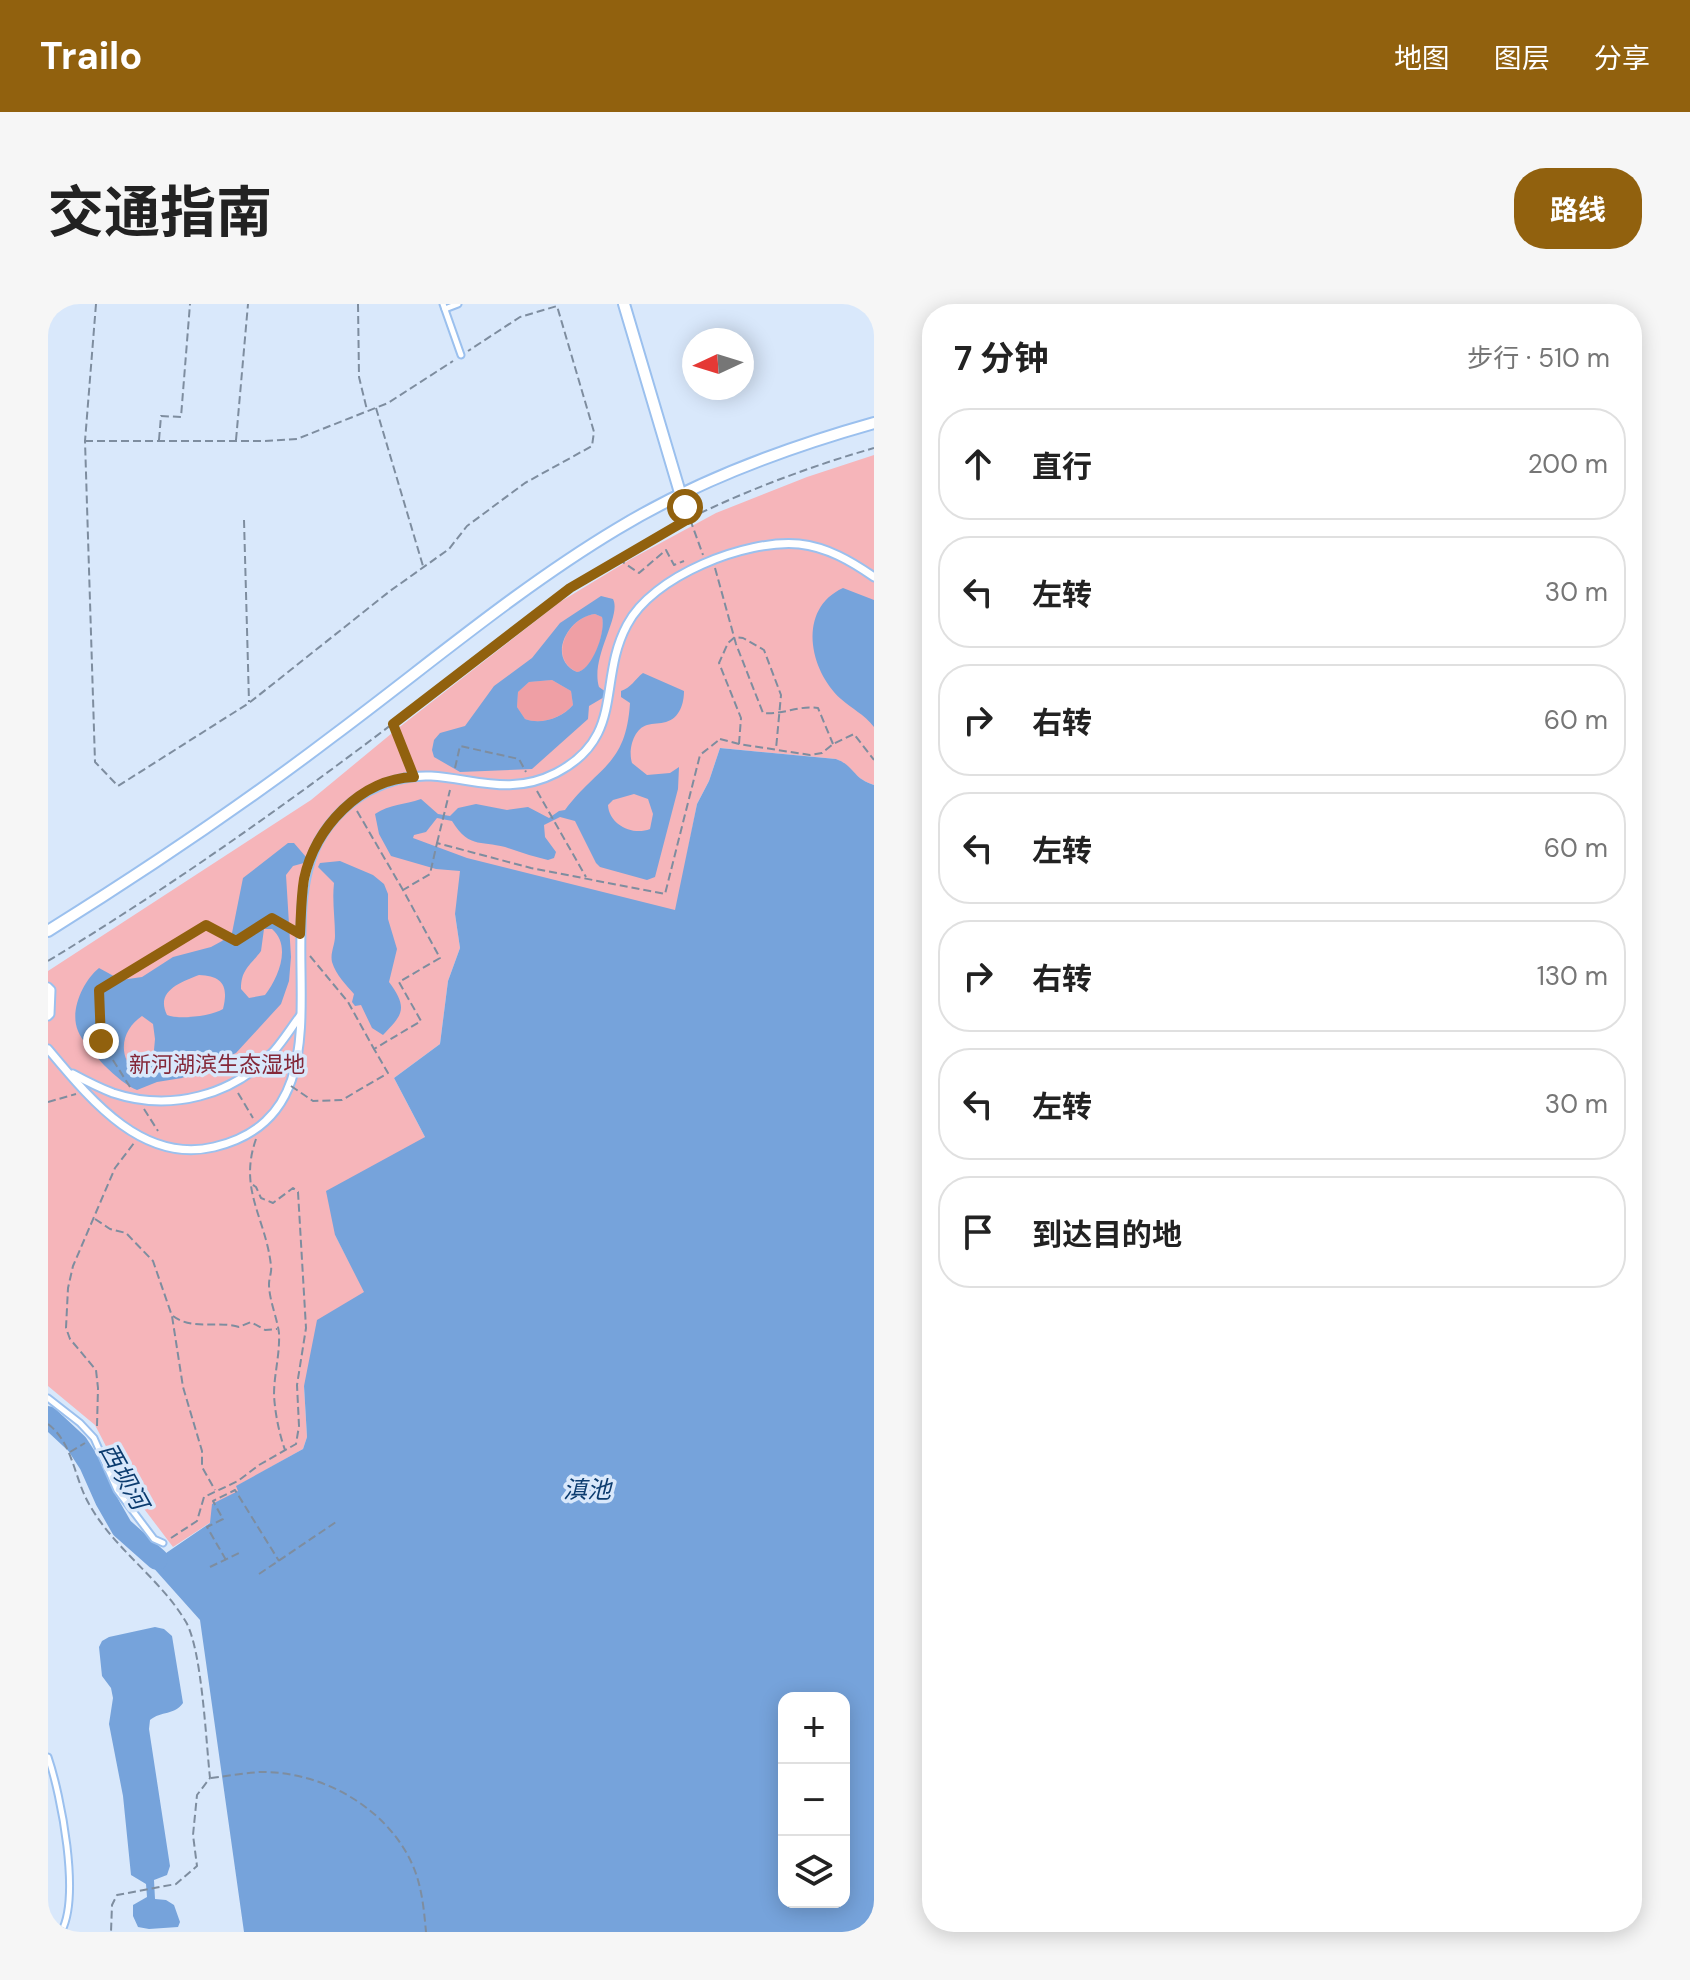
<!DOCTYPE html>
<html lang="zh">
<head>
<meta charset="utf-8">
<style>
  body { margin:0; font-family:"DM Sans","Noto Sans SC",sans-serif; background:#f6f6f6; color:#222 }
  .controls { position:absolute; right:24px; bottom:24px; display:grid; overflow:hidden; border-radius:16px; box-shadow:0 4px 20px #0003 }
  .controls button { width:72px; height:72px; display:grid; place-items:center; padding:0; border:0; border-bottom:2px solid #e0e0e0; background:#fff; color:#222; font:40px sans-serif }
  .compass { position:absolute; left:634px; top:24px; width:72px; height:72px; border-radius:50%; background:#fff; box-shadow:0 4px 20px #0003; rotate:266deg }
  .stop { position:absolute; width:24px; height:24px; margin:-18px; border:6px solid #91610e; border-radius:50%; background:#fff }
  .stop.end { background:#91610e; border-color:#fff; box-shadow:0 2px 8px #0008 }
  .list { margin:0; padding:0; list-style:none }
  h2 { display:flex; justify-content:space-between; align-items:center; height:104px; margin:0; padding:0 32px; font-size:34px }
  h2 small { font-size:26px; font-weight:400; color:#767676 }
  .list li { display:grid; grid-template-columns:52px 1fr auto; gap:24px; align-items:center; box-sizing:border-box; height:112px; margin:0 16px 16px; padding:0 16px; border:2px solid #e0e0e0; border-radius:32px }
  .list b { display:block; font-size:30px; white-space:nowrap }
  .list em { font-size:26px; font-style:normal; color:#767676 }
  .icon { flex:none; width:44px; height:44px; fill:none; stroke:currentColor; stroke-width:2; stroke-linecap:round; stroke-linejoin:round }
  .map { position:relative; flex:none; width:826px; height:1628px; overflow:hidden; border-radius:32px }
  header { display:flex; align-items:center; gap:48px; box-sizing:border-box; height:112px; padding:0 40px; background:#91610e; color:#fff }
  header strong { font-size:38px }
  nav { display:flex; gap:44px; margin-inline-start:auto; font-size:28px }
  .intro { display:flex; align-items:center; justify-content:space-between; box-sizing:border-box; height:192px; padding:0 48px }
  h1 { margin:0; font-size:56px }
  .button { padding:20px 36px; border-radius:32px; background:#91610e; color:#fff; font-size:28px; font-weight:700 }
  main { display:flex; gap:48px; padding:0 48px }
  aside { flex:1; background:#fff; border-radius:32px; box-shadow:0 4px 20px #0003 }
  .map>svg:first-child { display:block }
  .green { fill:#f6b5ba }
  .forest { fill:#ef9fa5 }
  .water { fill:#76a3db; fill-rule:evenodd }
  .lines { fill:none; stroke-linecap:round; stroke-linejoin:round }
  .river { stroke:#76a3db; stroke-width:22 }
  .service-casing { stroke:#9bc0ee; stroke-width:9 }
  .pedestrian-casing { stroke:#9bc0ee; stroke-width:11 }
  .minor-casing { stroke:#9bc0ee; stroke-width:14 }
  .path { stroke:#7e8d9f; stroke-width:2; stroke-dasharray:8 4; stroke-linecap:butt }
  .service { stroke:#fff; stroke-width:5 }
  .pedestrian { stroke:#fff; stroke-width:7 }
  .minor { stroke:#fff; stroke-width:10 }
  .path-bridge { stroke:#7e8d9f; stroke-width:2; stroke-dasharray:8 4; stroke-linecap:butt }
  .route { stroke:#91610e; stroke-width:10 }
  .labels { text-anchor:middle; dominant-baseline:central; stroke-width:7; stroke-linejoin:round; paint-order:stroke }
  .park-label { font-size:22px; fill:#842738; stroke:#d9e8fb }
  .water-label { font-size:24px; font-style:italic; fill:#0c3c6f; stroke:#d9e8fb }
</style>
</head>
<body>
<header>
<strong>Trailo</strong>
<nav><a>地图</a><a>图层</a><a>分享</a></nav>
</header>
<div class="intro"><h1>交通指南</h1><a class="button">路线</a></div>
<main>
<div class="map">
<svg width="826" height="1628" viewBox="0 0 826 1628">
  <rect width="100%" height="100%" fill="#d9e8fb"/>
  <path class="green" d="M826,151V481C804,474 807,463 788,455L672,444L661,477L649,500L628,607L407,610L412,644L400,677L392,740L346,774L377,833L287,931L317,988L256,1082L259,1133L255,1145L189,1182L191,1187L163,1218L125,1243L78,1181L47,1121L0,1082V667L263,496L349,425L512,298L583,255L668,209L759,173Z"/>
  <g class="forest">
    <path d="M547,310L554,313C558,328 545,366 529,368C499,354 520,313 547,310Z"/>
    <path d="M504,376L523,387L525,401C513,414 493,421 477,415L469,403L470,388L481,378Z"/>
  </g>
  <g class="water">
    <path d="M795,284L826,296V423C816,410 804,405 793,395C761,366 749,305 795,284Z"/>
    <path d="M553,292L565,295C574,312 542,353 551,383L558,388V392L541,402L540,415L484,465L412,468L386,453L384,446L386,436L392,429L417,422L446,382L484,354L512,319ZM547,310L554,313C558,328 544,366 529,368C498,354 520,313 547,310ZM504,376L523,387L525,401C514,414 493,421 477,415L469,403L470,388L481,378Z"/>
    <path d="M595,369L636,387C636,399 632,414 618,418C612,420 605,419 599,421C585,425 580,447 584,459L599,471L622,469L631,463L630,485L607,573L599,576L552,563L548,559L527,517L512,513L496,521L497,533L508,548L506,554L500,556C487,553 475,549 463,545C436,535 422,547 404,517L389,514L378,528L366,531L365,534L419,554L627,606L649,500L661,477L672,444L788,455C807,462 804,474 826,481V1628H196L152,1316L102,1260L162,1219L164,1200L190,1187L188,1182L255,1145L259,1133L256,1082L269,1016L316,988L287,931L278,887L377,833L346,774L392,740L400,677L412,644L407,610L412,567L388,565L343,552L331,530L327,510C342,500 356,501 373,495L390,510L402,512L410,504L428,500L459,506L480,503L501,514L511,507L517,506C550,462 578,462 582,399L573,393V387C583,384 587,375 595,369ZM586,490L600,495L605,510L602,525C585,532 561,521 560,501L565,496ZM736,1394H796V1598H736Z"/>
    <path d="M240,539H246L258,553L256,559L245,562L238,571L243,653L241,677L233,700L188,749L134,774L109,778L89,786C72,780 37,744 30,727C21,706 36,676 51,664L73,676L94,673L125,653L163,643L174,637L184,629L195,574ZM216,625H224C244,642 230,674 217,691L201,694L193,685C193,665 203,661 213,647ZM151,671C174,672 181,681 175,705C164,712 131,716 119,711C107,687 133,678 151,671ZM94,712L105,720L107,735L105,757L95,764L79,757C71,740 79,722 94,712Z"/>
    <path d="M292,557L325,571L336,580L340,590V615L349,645L341,678C361,705 354,711 335,731L324,724L313,701L307,702L304,698L306,690C298,681 288,671 284,658C282,649 287,641 287,632C287,614 284,597 286,579L270,563L272,559Z"/>
    <path d="M107,1323L116,1325L124,1332L135,1399C127,1411 113,1407 102,1416L101,1425L122,1562L119,1571L106,1576L107,1595L118,1596L126,1601L132,1618L130,1623L101,1625L90,1623L85,1612V1601L99,1593L98,1580L83,1571L75,1492L61,1420L65,1394L63,1384L54,1372L51,1343L54,1337L61,1333Z"/>
  </g>
  <g class="lines">
    <path class="river" d="M0,1113L29,1140L42,1160L58,1196L74,1224L109,1255"/>
    <defs>
      <g id="service">
        <path d="M395,0L413,51"/>
        <path d="M397,5L410,0"/>
        <path d="M0,1094L32,1119L46,1134L69,1186L106,1235L115,1239"/>
        <path d="M0,1453C13,1491 33,1593 13,1628"/>
      </g>
      <g id="pedestrian">
        <path d="M0,683L3,686L2,710L0,712"/>
        <path d="M0,745C42,795 94,860 166,843C313,808 215,621 275,530C298,494 339,470 383,472C428,475 463,492 508,469C578,433 549,377 579,321C604,272 698,235 751,240C779,243 803,257 826,273"/>
        <path d="M25,770C38,777 52,784 65,789C122,808 185,792 226,747C235,737 243,724 252,712"/>
      </g>
      <g id="minor">
        <path d="M576,0L633,192"/>
        <path d="M0,627C98,566 193,502 285,432C379,362 469,285 569,225C648,177 737,144 826,119"/>
      </g>
    </defs>
    <use href="#service" class="service-casing"/>
    <use href="#pedestrian" class="pedestrian-casing"/>
    <use href="#minor" class="minor-casing"/>
    <g class="path">
      <path d="M48,0L37,137L47,458L70,482L201,399L342,287L401,245L419,222L477,179L544,142L546,128L509,2L472,13L420,47"/>
      <path d="M310,0L311,73L319,106"/>
      <path d="M328,104L375,262"/>
      <path d="M111,136L113,112L133,113L142,0"/>
      <path d="M188,136L200,0"/>
      <path d="M37,137H217L249,135L340,99L405,57"/>
      <path d="M638,204L655,251"/>
      <path d="M196,216L201,398"/>
      <path d="M570,255L591,269L618,246L626,261L636,257"/>
      <path d="M667,264L688,340L715,409C735,411 751,401 770,404L785,440"/>
      <path d="M345,420L363,465"/>
      <path d="M672,435L691,440L762,451L774,449L785,440L806,430L826,456"/>
      <path d="M691,440L693,414L671,359L680,339L687,333L695,334L716,346L733,391L728,445"/>
      <path d="M407,464L412,442L471,455L478,468"/>
      <path d="M489,487L538,573"/>
      <path d="M309,507L355,586"/>
      <path d="M389,539L402,486"/>
      <path d="M262,652L300,698L326,745"/>
      <path d="M0,657C119,585 232,505 343,421C402,376 459,327 520,285C613,221 718,175 826,144"/>
      <path d="M164,749L178,770"/>
      <path d="M82,783L53,737L51,686L158,621L188,637L224,614L243,625"/>
      <path d="M190,789L205,814"/>
      <path d="M0,798L28,790"/>
      <path d="M96,805L110,827"/>
      <path d="M208,835C190,886 218,914 223,962C224,968 221,974 221,980C221,996 229,1013 231,1029C232,1051 226,1070 226,1091C227,1109 231,1129 237,1146"/>
      <path d="M47,915L62,925L78,929L105,957L124,1012L135,1083L154,1147V1163L167,1186"/>
      <path d="M125,1012C145,1027 168,1016 191,1023L203,1018L217,1026L229,1025"/>
      <path d="M0,1120C25,1139 26,1174 41,1200C66,1245 112,1274 138,1318C154,1346 158,1438 162,1474L149,1491L145,1531L149,1562L128,1580L69,1591L64,1601L63,1628"/>
      <path d="M49,1122L50,1084L48,1066L22,1035L18,1024L20,984L25,962L67,864L86,839"/>
      <path d="M22,1148L37,1139"/>
      <path d="M123,1234L149,1217L156,1193L190,1177L211,1161L248,1140L251,1122L249,1081L258,1024L250,888L245,884L225,899L213,894L208,883L202,879"/>
      <path d="M178,1256L159,1223L175,1215L165,1197L187,1186L231,1257"/>
      <path d="M162,1263L191,1249"/>
      <path d="M211,1270L288,1218"/>
      <path d="M163,1474C179,1472 196,1469 212,1468C274,1467 340,1504 365,1562C374,1583 376,1606 378,1628"/>
    </g>
    <use href="#service" class="service"/>
    <use href="#pedestrian" class="pedestrian"/>
    <use href="#minor" class="minor"/>
    <path class="path-bridge" d="M243,782L265,797L294,796L340,769L326,745L373,717L351,678L392,654L355,586L382,570L389,539L483,564L617,590L652,451L672,435"/>
  </g>
  <g class="lines">
    <path class="route" d="M53,737L51,686L158,621L188,637L224,614L252,630C253,612 253,593 256,575C267,524 312,475 366,473L345,420L522,284L642,214L637,203"/>
  </g>
  <g class="labels">
    <g class="park-label">
      <text x="169" y="760">新河湖滨生态湿地</text>
    </g>
    <g class="water-label">
      <text transform="translate(76 1172) rotate(61)">西坝河</text>
      <text x="539" y="1185">滇池</text>
    </g>
  </g>
</svg>
<div class="controls">
<button>+</button>
<button>−</button>
<button><svg class="icon" aria-label="layers" viewBox="0 0 24 24"><path d="M12 4l9 5-9 5-9-5zM3 14l9 5 9-5"/></svg></button>
</div>
<svg class="compass" viewBox="-18 -18 36 36"><path d="M0-13l5 13h-10z" fill="#e53935"/><path d="M0 13l5-13h-10z" fill="#767676"/></svg>
<div class="stop" style="left:637px;top:203px"></div>
<div class="stop end" style="left:53px;top:737px"></div>
</div>
<aside>
<h2>7 分钟<small>步行 · 510 m</small></h2>
<ul class="list">
<li><svg class="icon" aria-label="ahead" viewBox="0 0 24 24"><path d="M12 20V5M6 11l6-6 6 6"/></svg><div><b>直行</b></div><em>200 m</em></li>
<li><svg class="icon" aria-label="left" viewBox="0 0 24 24"><path d="M17 20v-9H6M10 6l-5 5 5 5"/></svg><div><b>左转</b></div><em>30 m</em></li>
<li><svg class="icon" aria-label="right" viewBox="0 0 24 24"><path d="M7 20v-9h11M14 6l5 5-5 5"/></svg><div><b>右转</b></div><em>60 m</em></li>
<li><svg class="icon" aria-label="left" viewBox="0 0 24 24"><path d="M17 20v-9H6M10 6l-5 5 5 5"/></svg><div><b>左转</b></div><em>60 m</em></li>
<li><svg class="icon" aria-label="right" viewBox="0 0 24 24"><path d="M7 20v-9h11M14 6l5 5-5 5"/></svg><div><b>右转</b></div><em>130 m</em></li>
<li><svg class="icon" aria-label="left" viewBox="0 0 24 24"><path d="M17 20v-9H6M10 6l-5 5 5 5"/></svg><div><b>左转</b></div><em>30 m</em></li>
<li><svg class="icon" aria-label="arrive" viewBox="0 0 24 24"><path d="M6 21V4h12l-3 4 3 4H6"/></svg><div><b>到达目的地</b></div></li>
</ul>
</aside>
</main>
</body>
</html>
